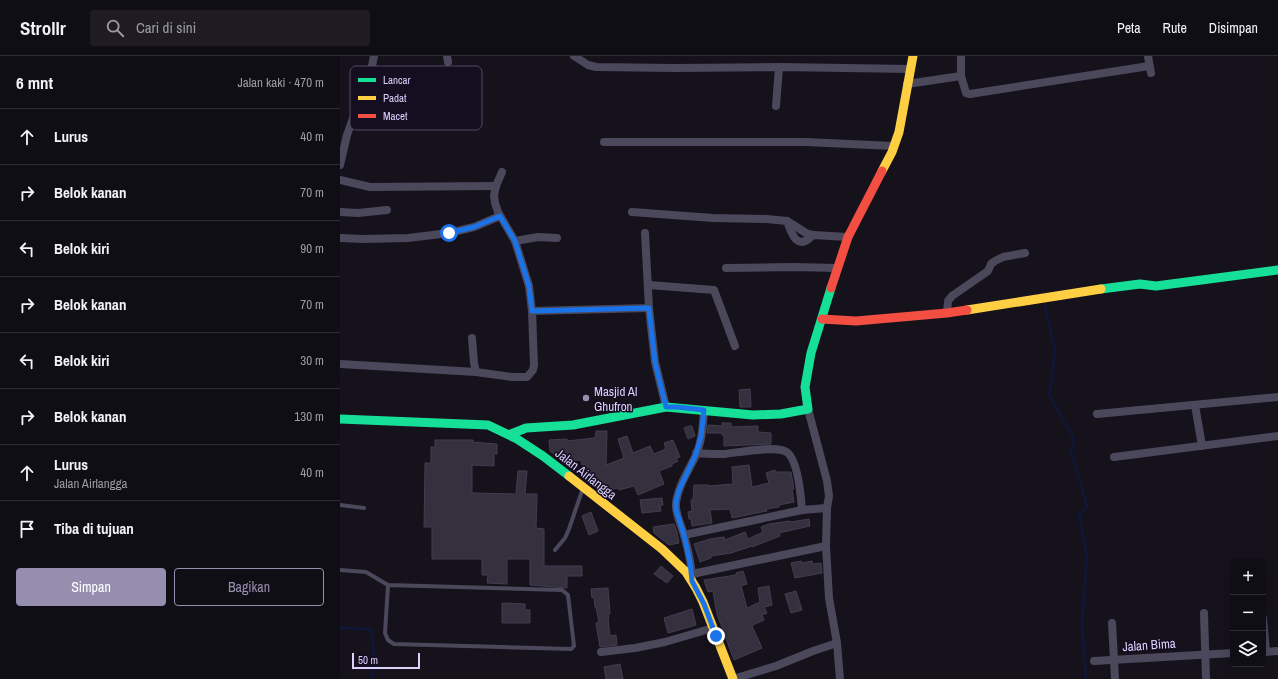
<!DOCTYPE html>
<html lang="id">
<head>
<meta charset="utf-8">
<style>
  body { margin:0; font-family:"Archivo Narrow",sans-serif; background:#1e1c22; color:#f1f3f6 }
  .controls { position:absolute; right:12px; bottom:12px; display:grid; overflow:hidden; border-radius:4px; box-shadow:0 2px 10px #0003 }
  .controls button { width:36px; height:36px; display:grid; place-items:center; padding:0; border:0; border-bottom:1px solid #302e34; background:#100e15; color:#f1f3f6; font:20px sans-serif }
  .scale { position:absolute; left:12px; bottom:10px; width:68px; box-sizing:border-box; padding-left:4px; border:2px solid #dbd1fc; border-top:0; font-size:11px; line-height:14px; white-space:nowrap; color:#dbd1fc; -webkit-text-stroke:3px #140e20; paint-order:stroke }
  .stop { position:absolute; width:12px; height:12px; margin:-9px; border:3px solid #1a73e8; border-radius:50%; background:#fff }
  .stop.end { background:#1a73e8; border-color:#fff; box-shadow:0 1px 4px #0008 }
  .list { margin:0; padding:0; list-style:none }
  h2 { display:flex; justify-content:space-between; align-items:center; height:52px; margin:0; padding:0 16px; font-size:17px }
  h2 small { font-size:13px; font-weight:400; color:#9c9ca0 }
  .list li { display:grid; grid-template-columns:26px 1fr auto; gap:12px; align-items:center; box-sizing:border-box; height:56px; padding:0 16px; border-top:1px solid #302e34 }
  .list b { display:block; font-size:15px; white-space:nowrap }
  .list p { margin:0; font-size:13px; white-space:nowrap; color:#9c9ca0 }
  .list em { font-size:13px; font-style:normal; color:#9c9ca0 }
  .actions { display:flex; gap:8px; padding:12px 16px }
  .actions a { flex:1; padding:9px 0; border:1px solid #968eae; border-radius:4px; text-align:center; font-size:14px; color:#968eae }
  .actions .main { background:#968eae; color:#fff }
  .icon { flex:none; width:22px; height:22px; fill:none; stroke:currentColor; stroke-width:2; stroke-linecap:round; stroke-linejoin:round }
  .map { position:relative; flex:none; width:938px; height:623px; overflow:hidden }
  header { display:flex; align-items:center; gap:24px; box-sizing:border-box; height:56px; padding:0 20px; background:#100e15; border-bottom:1px solid #302e34 }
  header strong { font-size:19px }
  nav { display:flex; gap:22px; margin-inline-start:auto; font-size:14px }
  .search { width:280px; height:36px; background:#1e1c22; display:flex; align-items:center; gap:10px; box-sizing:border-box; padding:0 14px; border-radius:4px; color:#9c9ca0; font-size:15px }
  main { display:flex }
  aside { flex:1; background:#100e15 }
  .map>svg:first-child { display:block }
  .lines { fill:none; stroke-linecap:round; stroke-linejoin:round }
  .stream { stroke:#0d1739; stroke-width:2.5 }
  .building { fill:#34303e; stroke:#433d50 }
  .lane { stroke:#4b485c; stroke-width:4 }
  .street { stroke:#4b485c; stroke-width:8 }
  .fast { stroke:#16e098; stroke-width:9 }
  .slow { stroke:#ffcf43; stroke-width:9 }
  .jam { stroke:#f24e42; stroke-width:9 }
  .route { stroke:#1a73e8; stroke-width:5 }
  .poi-dot { fill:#968eae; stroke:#140e20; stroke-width:1.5 }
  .labels { text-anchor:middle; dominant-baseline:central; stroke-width:3; stroke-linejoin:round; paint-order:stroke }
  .poi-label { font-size:13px; fill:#dbd1fc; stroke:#140e20; text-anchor:start }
  .street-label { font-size:13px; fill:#dbd1fc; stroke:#140e20 }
  .key { fill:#140e20; stroke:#504862; stroke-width:1 }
  .key-label { font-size:11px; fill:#dbd1fc }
</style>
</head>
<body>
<header>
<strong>Strollr</strong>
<div class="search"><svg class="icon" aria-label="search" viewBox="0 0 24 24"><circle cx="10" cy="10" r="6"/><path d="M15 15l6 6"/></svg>Cari di sini</div>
<nav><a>Peta</a><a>Rute</a><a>Disimpan</a></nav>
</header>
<main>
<aside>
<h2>6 mnt<small>Jalan kaki · 470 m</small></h2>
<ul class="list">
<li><svg class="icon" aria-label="ahead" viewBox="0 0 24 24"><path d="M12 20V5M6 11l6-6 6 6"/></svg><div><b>Lurus</b></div><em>40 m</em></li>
<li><svg class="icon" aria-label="right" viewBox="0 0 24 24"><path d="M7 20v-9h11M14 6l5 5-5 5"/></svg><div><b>Belok kanan</b></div><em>70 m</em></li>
<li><svg class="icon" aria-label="left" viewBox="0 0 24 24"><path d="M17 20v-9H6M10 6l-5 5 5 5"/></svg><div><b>Belok kiri</b></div><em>90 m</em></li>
<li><svg class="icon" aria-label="right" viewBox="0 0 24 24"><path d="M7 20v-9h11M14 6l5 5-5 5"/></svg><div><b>Belok kanan</b></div><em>70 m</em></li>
<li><svg class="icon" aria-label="left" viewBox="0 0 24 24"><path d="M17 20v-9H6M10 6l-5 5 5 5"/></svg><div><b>Belok kiri</b></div><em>30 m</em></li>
<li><svg class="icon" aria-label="right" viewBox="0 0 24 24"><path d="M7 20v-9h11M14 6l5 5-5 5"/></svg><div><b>Belok kanan</b></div><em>130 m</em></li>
<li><svg class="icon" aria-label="ahead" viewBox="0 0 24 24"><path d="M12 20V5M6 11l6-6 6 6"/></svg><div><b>Lurus</b><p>Jalan Airlangga</p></div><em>40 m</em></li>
<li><svg class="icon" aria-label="arrive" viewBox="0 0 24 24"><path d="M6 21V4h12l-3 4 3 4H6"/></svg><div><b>Tiba di tujuan</b></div></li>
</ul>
<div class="actions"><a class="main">Simpan</a><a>Bagikan</a></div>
</aside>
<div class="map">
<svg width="938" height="623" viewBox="0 0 938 623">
  <rect width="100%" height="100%" fill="#15121c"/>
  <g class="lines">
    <g class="stream">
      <path d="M705,249L715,294L712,322L709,338L734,383L731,395L747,450L739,460L747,501L742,567L746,623"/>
      <path d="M0,572L31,573L35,608L31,623"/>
    </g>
  </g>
  <g class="building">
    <path d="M410,333L411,351H400L399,334Z"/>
    <path d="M382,367H391V371L418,370V376L431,377V388L384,390V379H382V377H367L368,369L382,370Z"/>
    <path d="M349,370H352L355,380L348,383L344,372Z"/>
    <path d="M256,375H267L266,409L284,402L278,383L287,380L293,397L310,390L314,398L326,393L324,387L333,384L340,401L336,402L338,405L332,408V410L319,415L324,428L298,439L294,430L279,434V432L260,434L256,431L255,425L249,426L246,423L245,408L242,409L241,404L222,405L210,395L209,384L227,383V385L255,382Z"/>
    <path d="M95,384H133V386L143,387L157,388V398H154V410L132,409V437L176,438L178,415H187L185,438H197L196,472L204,473V510H242V520H227V532L190,529V503H167V528L147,527L148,519H142V503H92V471H84L85,407H91V391H95Z"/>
    <path d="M409,409L412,431L429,427L426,417L435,414V416H451L454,433H452L454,446L439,449V451L426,453L427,455L392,462L390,453L370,454L372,467L352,470L351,463H349L348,456L352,455L351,444H353L354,429H369V430L393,428L392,411Z"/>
    <path d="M322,442L323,449H320L321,455L302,457L300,444Z"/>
    <path d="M251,456L258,475L249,479L242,460Z"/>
    <path d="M469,463L470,470L439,477L440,480L412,491V490L391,497L371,500V502L360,506L354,488L370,483L384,481L385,484L405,476L408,483L423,476L421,471L429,468L450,465L451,466Z"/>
    <path d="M334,468L337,476L339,487L329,489L314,477L313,471Z"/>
    <path d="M461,505L462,507L472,505L473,508L481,507L482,517L455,522L451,507Z"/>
    <path d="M321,510L333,520L327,527L314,518Z"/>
    <path d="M403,515L407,528L401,530L407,552L420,546L418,532L429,530L432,549L424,551L427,557L422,559L424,564L413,569L412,570L422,592L394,604L377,558L373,535L368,536L364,524L396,519V517Z"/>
    <path d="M268,532L270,558H268L269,563H268L270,580L276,579L277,589L260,591L256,567L259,566L256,551H255L254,541L252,542L251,533Z"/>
    <path d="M456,535L462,554L451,557L445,538Z"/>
    <path d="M162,547L185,548V554H190V567H162Z"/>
    <path d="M352,553L356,569L328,577L324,562Z"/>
    <path d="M280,608L283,623H266L264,611Z"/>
  </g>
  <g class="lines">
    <g class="lane">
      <path d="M0,449L24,452"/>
      <path d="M215,494L225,482L229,473L243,432"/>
      <path d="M0,514L26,516L48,529L222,534L228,539L234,590L231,593L54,588L48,584L45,577L48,529"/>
    </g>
    <g class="street">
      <path d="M107,0L108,6"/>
      <path d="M234,0L248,9L256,11L334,12L439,11L571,13"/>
      <path d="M808,0L811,17"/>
      <path d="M621,20L626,37L630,38L809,10"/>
      <path d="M567,28L621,20V0"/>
      <path d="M436,50L439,11"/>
      <path d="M264,86H465L554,90"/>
      <path d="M0,109L7,79L32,10L34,0"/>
      <path d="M162,116L156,130L154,139L155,147L158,156L175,185L189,230L192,255"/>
      <path d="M0,124L30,131L156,130"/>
      <path d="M0,156L18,157L47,154"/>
      <path d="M292,156L373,162L427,163L447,165C452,180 458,195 473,179L508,181"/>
      <path d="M447,165L466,177L473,179"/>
      <path d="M305,177L309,252L315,306L326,351"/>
      <path d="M0,182L23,183L68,182L109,177L134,171L160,160"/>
      <path d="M175,185L198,181L217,182"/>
      <path d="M386,212L454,211L497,212"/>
      <path d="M309,229L374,234L395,290"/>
      <path d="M607,257L608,245L612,240L648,215L651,208L655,205L663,201L685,197"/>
      <path d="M132,282L134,307L136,316"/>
      <path d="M0,308L136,316L172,321H187L193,314L194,309L192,255L309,252"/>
      <path d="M855,349L862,390"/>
      <path d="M468,353L487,425L489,440L487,452L486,490L489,542L497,587L500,623"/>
      <path d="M757,358L938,341"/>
      <path d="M356,397C366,398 375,398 384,398C397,397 439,388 448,397C458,407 461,440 462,454"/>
      <path d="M774,401L938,380"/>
      <path d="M344,479L462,454L487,452"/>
      <path d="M352,518L486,490"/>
      <path d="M352,524C352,509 348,493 344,479C341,468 335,458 336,447C338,430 349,414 356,399C362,385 363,369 364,354"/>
      <path d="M864,557L866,623"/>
      <path d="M923,562L926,596"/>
      <path d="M772,567L775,623"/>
      <path d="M261,596L295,592L325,586L373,572"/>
      <path d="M923,596L938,595"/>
      <path d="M754,605L893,597"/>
      <path d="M393,623L436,610L473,595L497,587"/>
    </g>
    <g class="fast">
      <path d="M761,233L800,228L816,230L938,214"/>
      <path d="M0,363L148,369L177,383L203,400L229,420"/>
      <path d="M171,378L186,372L233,369L326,351L413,359L441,358L468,353L465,331L471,297L491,232"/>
    </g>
    <g class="slow">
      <path d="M542,115L552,96L559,76L573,0"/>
      <path d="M627,254L761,233"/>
      <path d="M229,420L322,493L346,516L356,532L363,546L393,623"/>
    </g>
    <g class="jam">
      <path d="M491,232L508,181L542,115"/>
      <path d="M482,263L516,265L607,257L627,254"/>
    </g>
  </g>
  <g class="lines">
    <path class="route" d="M109,177L134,171L160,160L175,185L189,230L192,255L309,252L315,306L326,351H337L364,354L361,381L356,398L339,434L336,445V454L344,479L350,506L352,525L364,548L376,580"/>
  </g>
  <circle class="poi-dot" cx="246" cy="342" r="4"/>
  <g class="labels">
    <g class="poi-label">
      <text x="254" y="335">Masjid Al<tspan x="254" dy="15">Ghufron</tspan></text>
    </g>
    <g class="street-label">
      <text transform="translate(246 418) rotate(38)">Jalan Airlangga</text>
      <text transform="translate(809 589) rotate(-4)">Jalan Bima</text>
    </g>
  </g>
  <rect x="10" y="10" width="132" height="64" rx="6" class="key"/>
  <rect x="18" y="22" width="18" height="4" fill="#16e098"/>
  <rect x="18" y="40" width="18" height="4" fill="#ffcf43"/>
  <rect x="18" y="58" width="18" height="4" fill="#f24e42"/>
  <g class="key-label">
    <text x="43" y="28">Lancar</text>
    <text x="43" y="46">Padat</text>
    <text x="43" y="64">Macet</text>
  </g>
</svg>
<div class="controls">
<button>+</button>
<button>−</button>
<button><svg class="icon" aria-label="layers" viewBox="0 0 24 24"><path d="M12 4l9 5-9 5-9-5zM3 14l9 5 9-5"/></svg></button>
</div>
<div class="scale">50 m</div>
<div class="stop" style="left:109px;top:177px"></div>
<div class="stop end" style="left:376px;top:580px"></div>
</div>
</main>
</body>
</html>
